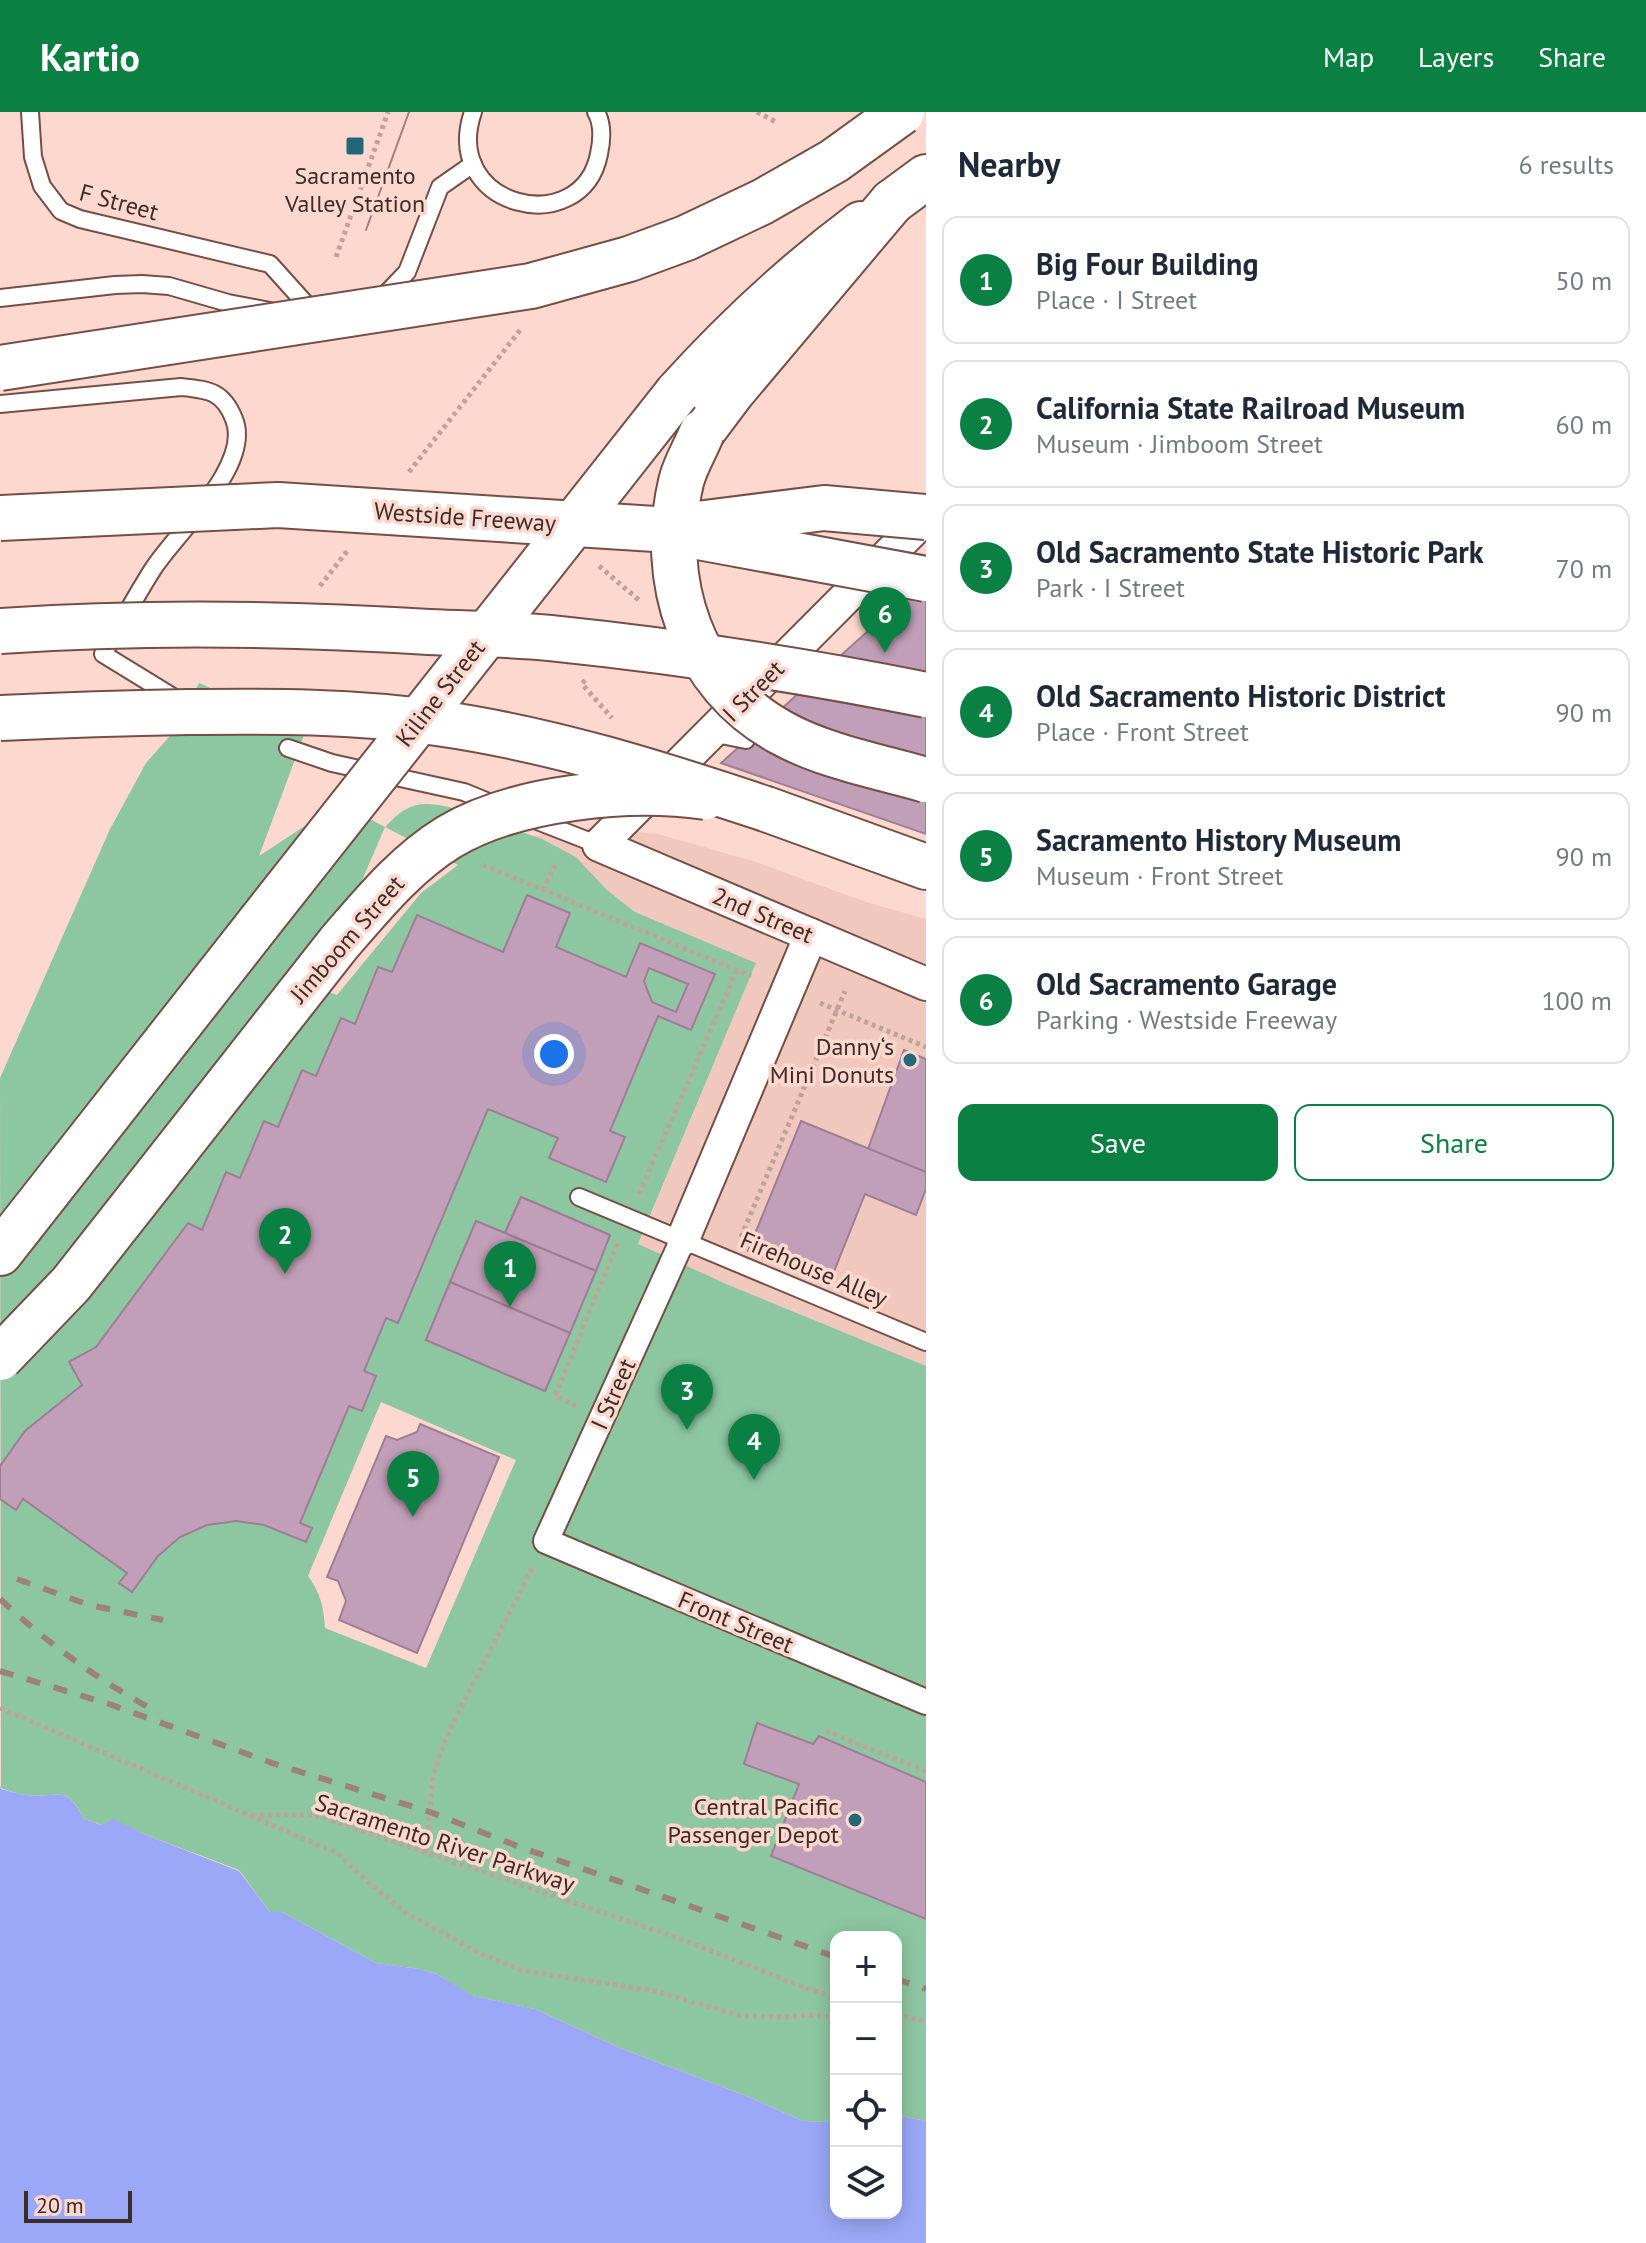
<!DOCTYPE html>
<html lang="en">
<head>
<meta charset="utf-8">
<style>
  body { margin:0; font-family:"PT Sans",sans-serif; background:#f6f6f7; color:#1f2937 }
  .controls { position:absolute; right:24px; bottom:24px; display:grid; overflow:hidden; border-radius:16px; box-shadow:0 4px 20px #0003 }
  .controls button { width:72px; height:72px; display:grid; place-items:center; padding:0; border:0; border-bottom:2px solid #e0e1e3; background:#fff; color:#1f2937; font:40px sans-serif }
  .scale { position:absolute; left:24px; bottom:20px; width:108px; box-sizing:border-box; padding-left:8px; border:4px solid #3d2c28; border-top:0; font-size:22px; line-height:28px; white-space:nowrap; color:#3d2c28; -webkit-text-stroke:6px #fdd8ce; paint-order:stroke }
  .you { position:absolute; left:554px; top:942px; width:28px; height:28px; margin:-20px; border:6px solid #fff; border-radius:50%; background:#1a73e8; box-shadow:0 0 0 12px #1a73e833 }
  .badge { display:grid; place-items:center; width:52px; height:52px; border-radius:50%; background:#0b8043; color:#fff; font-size:26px; font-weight:700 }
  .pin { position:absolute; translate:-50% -66px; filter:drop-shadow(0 2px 4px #0008) }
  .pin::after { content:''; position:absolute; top:42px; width:28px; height:24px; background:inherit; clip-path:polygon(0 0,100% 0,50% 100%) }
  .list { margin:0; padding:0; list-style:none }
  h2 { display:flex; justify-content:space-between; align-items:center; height:104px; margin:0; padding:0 32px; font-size:34px }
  h2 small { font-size:26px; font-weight:400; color:#747a83 }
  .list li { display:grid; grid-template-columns:52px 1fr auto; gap:24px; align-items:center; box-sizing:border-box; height:128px; margin:0 16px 16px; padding:0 16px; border:2px solid #e0e1e3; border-radius:16px }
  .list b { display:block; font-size:30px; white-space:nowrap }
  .list p { margin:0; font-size:26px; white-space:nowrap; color:#747a83 }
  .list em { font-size:26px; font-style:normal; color:#747a83 }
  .actions { display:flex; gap:16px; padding:24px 32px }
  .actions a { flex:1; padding:18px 0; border:2px solid #0b8043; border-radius:16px; text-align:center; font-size:28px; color:#0b8043 }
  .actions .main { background:#0b8043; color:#fff }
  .icon { flex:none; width:44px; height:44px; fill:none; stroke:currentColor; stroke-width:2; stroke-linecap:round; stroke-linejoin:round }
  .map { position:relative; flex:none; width:926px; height:2131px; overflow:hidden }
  header { display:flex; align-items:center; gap:48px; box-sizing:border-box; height:112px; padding:0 40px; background:#0b8043; color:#fff }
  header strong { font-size:38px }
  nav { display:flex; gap:44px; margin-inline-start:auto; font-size:28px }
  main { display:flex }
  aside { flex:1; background:#fff }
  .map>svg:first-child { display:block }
  .built { fill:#f1c8bd }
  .green { fill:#8dc7a2; fill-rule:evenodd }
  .water { fill:#9aa8f7 }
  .building { fill:#c29fb8; stroke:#9f7d96; stroke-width:2; fill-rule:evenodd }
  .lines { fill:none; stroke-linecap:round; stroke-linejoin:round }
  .service-casing { stroke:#754f45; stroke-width:20 }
  .pedestrian-casing { stroke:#754f45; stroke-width:28 }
  .minor-casing { stroke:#754f45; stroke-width:36 }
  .secondary-casing { stroke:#754f45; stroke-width:48 }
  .primary-casing { stroke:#754f45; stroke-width:48 }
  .motorway-casing { stroke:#754f45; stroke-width:48 }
  .path { stroke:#c1a29a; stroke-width:5; stroke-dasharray:4 4; stroke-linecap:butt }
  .service { stroke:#fff; stroke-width:16 }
  .pedestrian { stroke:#fff; stroke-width:24 }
  .minor { stroke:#fff; stroke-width:32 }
  .secondary { stroke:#fff; stroke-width:44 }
  .primary { stroke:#fff; stroke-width:44 }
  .motorway { stroke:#fff; stroke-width:44 }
  .tram { stroke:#9d827b; stroke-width:2 }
  .rail { stroke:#9d827b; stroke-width:6; stroke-dasharray:14 14; stroke-linecap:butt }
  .secondary-bridge-casing { stroke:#754f45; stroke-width:48; stroke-linecap:butt }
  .motorway-bridge-casing { stroke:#754f45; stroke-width:48; stroke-linecap:butt }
  .secondary-bridge { stroke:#fff; stroke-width:44 }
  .motorway-bridge { stroke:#fff; stroke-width:44 }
  .poi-dot { fill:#226878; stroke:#fdd8ce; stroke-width:3 }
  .labels { text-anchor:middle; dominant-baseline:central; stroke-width:7; stroke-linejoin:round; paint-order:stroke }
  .poi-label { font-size:24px; fill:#3d2c28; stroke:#fdd8ce; text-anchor:end }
  .street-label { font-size:24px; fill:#3d2c28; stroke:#fdd8ce }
</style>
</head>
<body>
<header>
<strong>Kartio</strong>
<nav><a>Map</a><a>Layers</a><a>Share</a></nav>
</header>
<main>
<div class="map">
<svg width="926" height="2131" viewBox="0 0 926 2131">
  <rect width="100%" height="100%" fill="#fdd8ce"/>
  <path class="built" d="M602,716L658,722L756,750L866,790L926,807V1254L731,1174L638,1133L756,851L635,800L607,778L576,745L532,724L574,717Z"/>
  <path class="green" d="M199,571L306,618L259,744L340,691L385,715C406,692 419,688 449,695L542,727L576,745L607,778L635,800L756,851L638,1132L731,1174L926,1254V2009L896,2003V1825H836V2010L803,2009L744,1983L620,1936L535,1897L472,1884L437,1862L419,1857L376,1851L282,1800H270L239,1758L146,1723L114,1708L101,1713L84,1707C66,1670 58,1687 26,1683C18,1682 9,1679 1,1676L0,966L110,717L146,651L176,617ZM385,715L458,753L421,781L337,883L316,875ZM381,1290L516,1348L426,1556L325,1516C324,1496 320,1480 308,1464Z"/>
  <path class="water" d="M0,1673L1,1677C10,1679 18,1682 26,1683C59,1687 65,1670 84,1707L101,1713L114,1707L146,1723L239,1759L270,1800H282L376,1851L419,1857L437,1862L473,1884L535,1897L620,1936L744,1983L803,2009L836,2010V2101H896V2003L926,2009V2131H0Z"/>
  <g class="building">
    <path d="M926,467V722L721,651Z"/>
    <path d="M527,783L570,801L556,835L626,865L640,831L715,862L691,918L658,904L610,1019L625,1025L606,1070L549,1046L558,1026L488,997L398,1211L386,1206L364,1259L376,1264L362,1299L349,1294L300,1411L312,1416L306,1430L264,1413L236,1409L207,1413L180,1425L158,1444L132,1480L119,1471L127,1461L23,1387L16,1398L0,1387V1354L25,1319L82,1273L69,1250L96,1235L188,1111L202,1118L226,1060L240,1066L264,1009L278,1015L302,958L316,964L341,906L355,912L378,855L392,860L417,803L503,840ZM649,856L688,872L676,900L652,890L644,869Z"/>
    <path d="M904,938L926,947V1060L868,1037Z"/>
    <path d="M801,1009L926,1060V1077L916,1103L865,1082L829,1172L748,1139Z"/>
    <path d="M521,1085L610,1123L545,1279L426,1228L476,1109L505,1121Z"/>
    <path d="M521,1085L610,1123L596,1159L505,1121Z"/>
    <path d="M476,1109L596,1159L570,1221L450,1170Z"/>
    <path d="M450,1170L570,1221L545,1279L426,1228Z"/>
    <path d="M420,1312L499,1345L417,1541L339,1508L346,1489L338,1469L327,1465L386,1324L397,1328L417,1320Z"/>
    <path d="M757,1611L813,1632L819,1624L926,1670V1807L771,1744L799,1672L744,1652Z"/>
  </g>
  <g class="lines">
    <defs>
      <g id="service">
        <path d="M30,0L33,45L42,74L61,99L80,107L270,152L314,201"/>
        <path d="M473,0C440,96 582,129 599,42C602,28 603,12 596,0"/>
        <path d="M0,186L115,173L142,172L169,174L228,191L270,199"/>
        <path d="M379,186L384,184L407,160L440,75L473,52"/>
        <path d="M0,292L181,275C209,278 223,279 234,307C253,353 176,421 153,457C135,485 120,514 103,542L178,588"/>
        <path d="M711,621L746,628"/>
        <path d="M288,636L332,651L464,680L498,694"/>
        <path d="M527,705L599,733"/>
        <path d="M579,1085L926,1230"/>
      </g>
      <path id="pedestrian" d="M683,1127L546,1429L926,1590"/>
      <g id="minor">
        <path d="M926,405L599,733L926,872"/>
        <path d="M683,1127L811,823"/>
      </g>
      <g id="secondary">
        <path d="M677,281C733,219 794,162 861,112"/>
        <path d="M0,1141L259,811"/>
      </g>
      <g id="primary">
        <path d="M892,90L926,65"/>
        <path d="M766,697L926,755"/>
      </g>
      <path id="motorway" d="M702,320L732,280L892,90"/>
    </defs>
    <use href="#service" class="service-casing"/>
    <use href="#pedestrian" class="pedestrian-casing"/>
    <use href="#minor" class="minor-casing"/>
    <use href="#secondary" class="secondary-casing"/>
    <use href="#primary" class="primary-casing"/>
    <use href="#motorway" class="motorway-casing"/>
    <g class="path">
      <path d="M757,0L778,11"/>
      <path d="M336,145L388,0"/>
      <path d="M409,360L521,217"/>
      <path d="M599,454L640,489"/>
      <path d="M320,474L348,438"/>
      <path d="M585,568L582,572L612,606"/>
      <path d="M483,753L751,864"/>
      <path d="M543,778L556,751"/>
      <path d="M820,891L926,935"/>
      <path d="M639,1082L737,858"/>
      <path d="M741,1125L845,879"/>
      <path d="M576,1294L555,1284L618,1130"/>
      <path d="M0,1596L337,1741L369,1771L405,1800L481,1842L521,1858L654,1879L742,1904L784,1905L809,1903L836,1905"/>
      <path d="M826,1619L926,1659"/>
      <path d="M252,1703H315L678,1826L811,1878L836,1885"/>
      <path d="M426,1741L433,1664L438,1647L453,1611L534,1453"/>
      <path d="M896,1902L926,1910"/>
    </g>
    <use href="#service" class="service"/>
    <use href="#pedestrian" class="pedestrian"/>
    <use href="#minor" class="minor"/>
    <use href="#secondary" class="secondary"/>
    <use href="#primary" class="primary"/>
    <use href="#motorway" class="motorway"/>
    <path class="tram" d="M366,118L409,0"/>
    <g class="rail">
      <path d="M17,1467L89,1493L163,1508"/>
      <path d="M0,1487C48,1532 101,1570 159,1601"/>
      <path d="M0,1559L109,1592L272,1651L430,1700L520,1735L836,1845"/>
      <path d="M896,1867L926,1877"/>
    </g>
    <defs>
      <g id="secondary-bridge">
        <path d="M259,811L677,281"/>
        <path d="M0,1246L71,1172L339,831C372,793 405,752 449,725C516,685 630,674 706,685"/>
      </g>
      <g id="motorway-bridge">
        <path d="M0,256L531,174L629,147L686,126L762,90L834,49L902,0"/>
        <path d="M702,320C696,336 685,353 681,370C658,468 691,572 782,621C823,644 881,655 926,668"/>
        <path d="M0,406L278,393L655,417L926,467"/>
        <path d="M697,412L824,396L926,405"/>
        <path d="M0,519C143,509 286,511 429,520C469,522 510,522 550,526C676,539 802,558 926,583"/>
        <path d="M0,606C63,603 125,601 188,600C272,599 354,599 437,611C550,627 658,661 766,697"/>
      </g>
    </defs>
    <use href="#secondary-bridge" class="secondary-bridge-casing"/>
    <use href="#motorway-bridge" class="motorway-bridge-casing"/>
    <use href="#secondary-bridge" class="secondary-bridge"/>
    <use href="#motorway-bridge" class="motorway-bridge"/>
  </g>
  <g class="poi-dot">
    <rect x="345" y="24" width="20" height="20" rx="4"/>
    <circle cx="910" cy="948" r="8"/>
    <circle cx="855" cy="1708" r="8"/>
  </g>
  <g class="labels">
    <g class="poi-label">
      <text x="355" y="63" text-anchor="middle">Sacramento<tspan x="355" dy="28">Valley Station</tspan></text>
      <text x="894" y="934">Danny‘s<tspan x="894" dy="28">Mini Donuts</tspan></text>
      <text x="839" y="1694">Central Pacific<tspan x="839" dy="28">Passenger Depot</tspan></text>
    </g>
    <g class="street-label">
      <text transform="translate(119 90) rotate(15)">F Street</text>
      <text transform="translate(465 405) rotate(4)">Westside Freeway</text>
      <text transform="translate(753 579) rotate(-45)">I Street</text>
      <text transform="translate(440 581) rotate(-52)">Kiline Street</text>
      <text transform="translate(763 803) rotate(23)">2nd Street</text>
      <text transform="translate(347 827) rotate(-49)">Jimboom Street</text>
      <text transform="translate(814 1157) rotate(23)">Firehouse Alley</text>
      <text transform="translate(613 1282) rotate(-66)">I Street</text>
      <text transform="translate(736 1510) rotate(23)">Front Street</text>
      <text transform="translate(445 1731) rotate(18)">Sacramento River Parkway</text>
    </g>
  </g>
</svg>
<div class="controls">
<button>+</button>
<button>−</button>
<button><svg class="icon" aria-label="locate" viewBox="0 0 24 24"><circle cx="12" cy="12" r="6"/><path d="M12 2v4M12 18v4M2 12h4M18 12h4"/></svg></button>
<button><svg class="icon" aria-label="layers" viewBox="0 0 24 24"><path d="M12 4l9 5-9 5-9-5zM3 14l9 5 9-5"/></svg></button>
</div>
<div class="scale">20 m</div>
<div class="you"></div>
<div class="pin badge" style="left:510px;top:1195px">1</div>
<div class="pin badge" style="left:285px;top:1162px">2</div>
<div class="pin badge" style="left:687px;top:1318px">3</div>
<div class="pin badge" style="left:754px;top:1368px">4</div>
<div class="pin badge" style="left:413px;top:1405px">5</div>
<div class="pin badge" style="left:885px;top:541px">6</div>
</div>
<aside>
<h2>Nearby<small>6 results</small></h2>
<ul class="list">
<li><span class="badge">1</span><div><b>Big Four Building</b><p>Place · I Street</p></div><em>50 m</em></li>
<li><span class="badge">2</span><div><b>California State Railroad Museum</b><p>Museum · Jimboom Street</p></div><em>60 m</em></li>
<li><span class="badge">3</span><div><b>Old Sacramento State Historic Park</b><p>Park · I Street</p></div><em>70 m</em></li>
<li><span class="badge">4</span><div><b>Old Sacramento Historic District</b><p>Place · Front Street</p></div><em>90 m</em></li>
<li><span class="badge">5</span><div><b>Sacramento History Museum</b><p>Museum · Front Street</p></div><em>90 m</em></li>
<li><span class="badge">6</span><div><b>Old Sacramento Garage</b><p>Parking · Westside Freeway</p></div><em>100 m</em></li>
</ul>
<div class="actions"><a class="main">Save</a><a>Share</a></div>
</aside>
</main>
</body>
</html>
